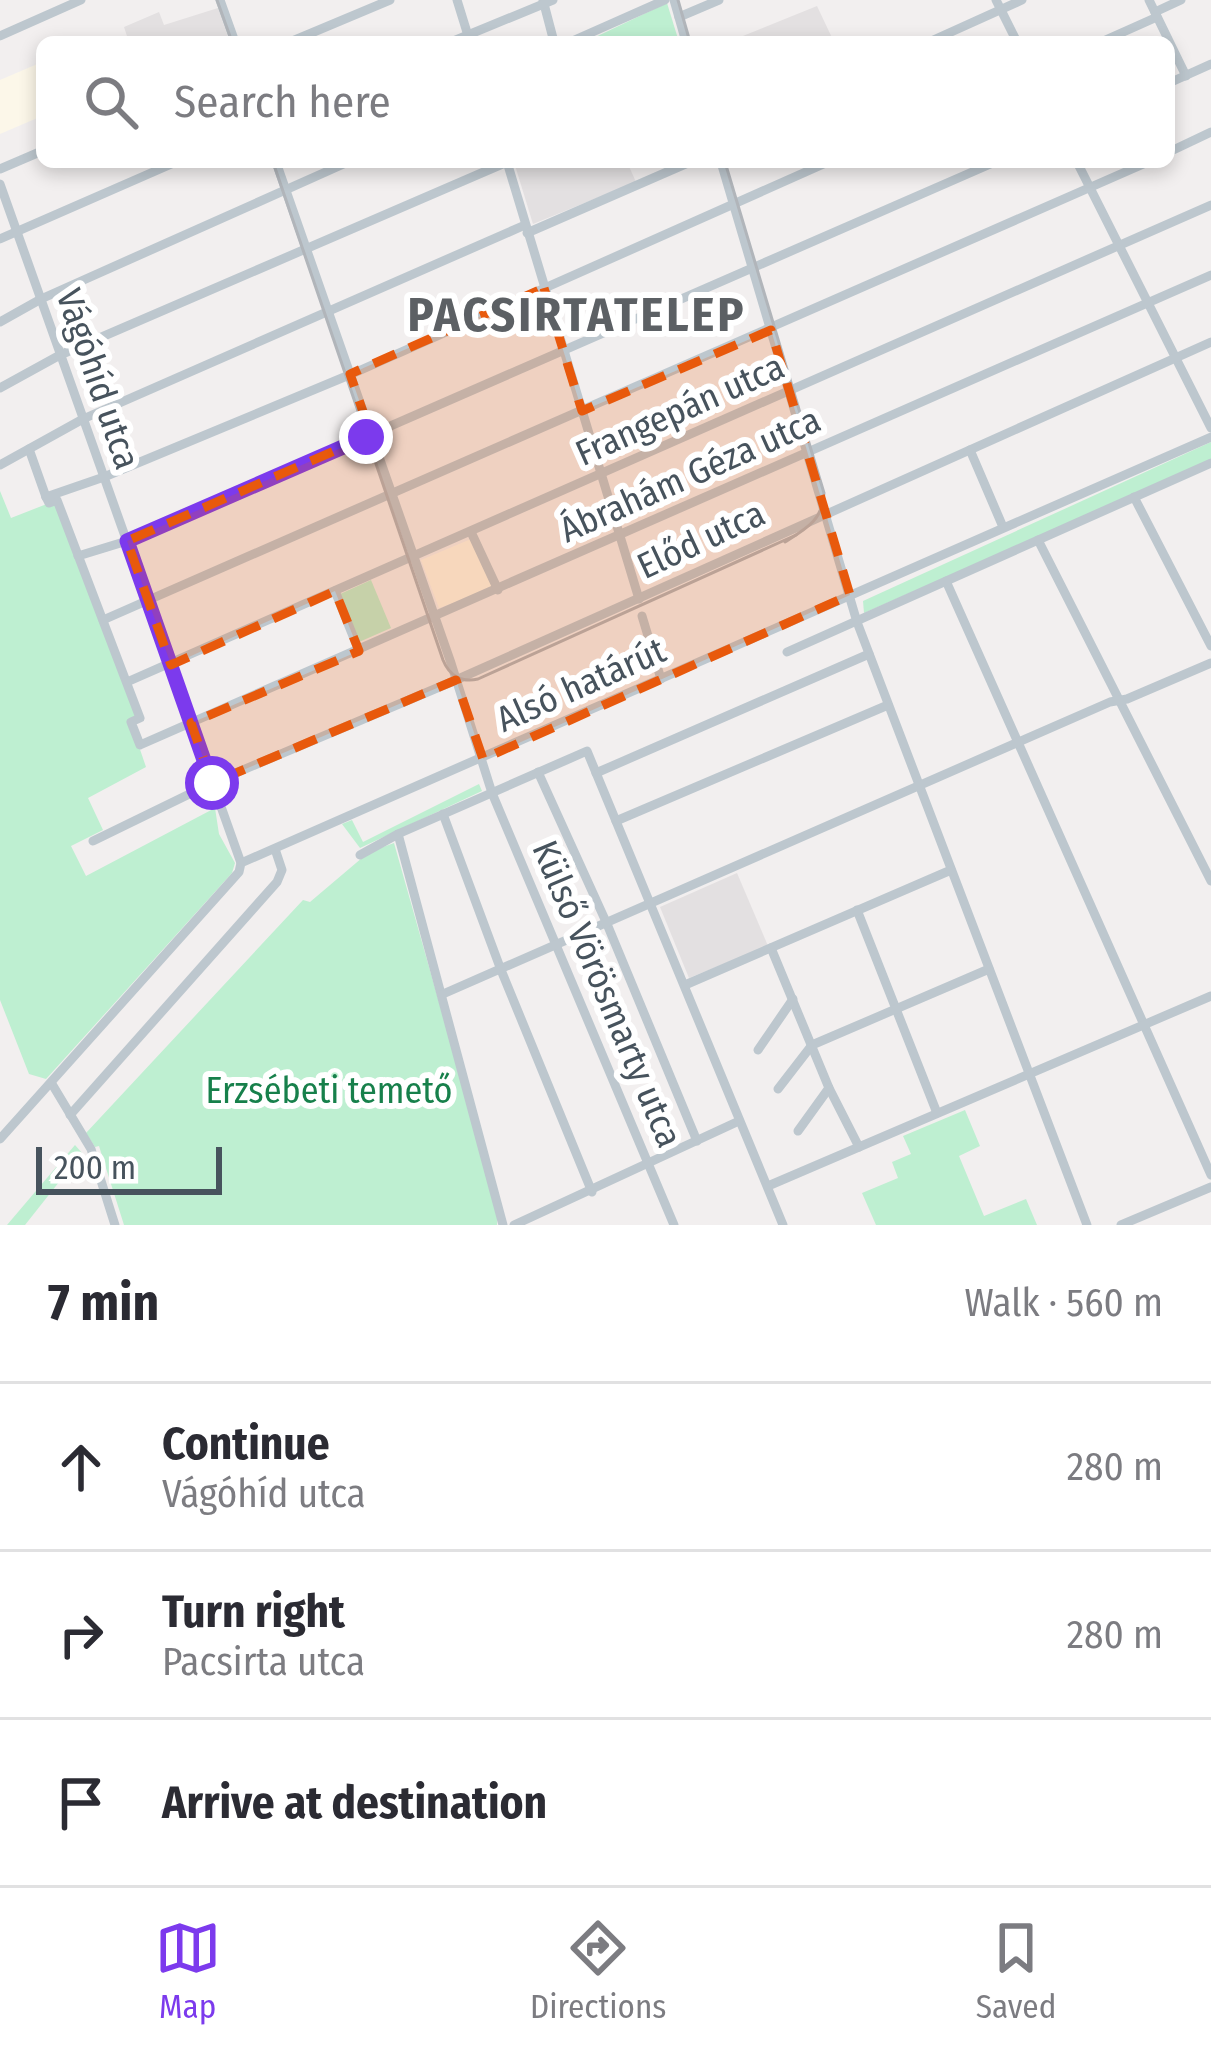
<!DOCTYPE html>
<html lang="en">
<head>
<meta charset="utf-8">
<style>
  body { margin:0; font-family:"Fira Sans Condensed",sans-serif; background:#f2f2f3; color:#2b2b33 }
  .scale { position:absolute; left:36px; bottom:30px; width:186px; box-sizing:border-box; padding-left:12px; border:6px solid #47535d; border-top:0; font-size:33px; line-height:42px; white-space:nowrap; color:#47535d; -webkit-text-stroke:9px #fff; paint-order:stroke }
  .stop { position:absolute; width:36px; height:36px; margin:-27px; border:9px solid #7c3aed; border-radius:50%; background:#fff }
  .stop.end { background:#7c3aed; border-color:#fff; box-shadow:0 3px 12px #0008 }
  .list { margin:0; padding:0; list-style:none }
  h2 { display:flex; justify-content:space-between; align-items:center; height:156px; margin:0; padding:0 48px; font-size:51px }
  h2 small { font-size:39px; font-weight:400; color:#7c7c81 }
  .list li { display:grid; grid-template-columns:78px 1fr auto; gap:36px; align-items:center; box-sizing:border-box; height:168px; padding:0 48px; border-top:3px solid #e1e1e2 }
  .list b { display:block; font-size:45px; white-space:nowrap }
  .list p { margin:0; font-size:39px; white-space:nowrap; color:#7c7c81 }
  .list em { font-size:39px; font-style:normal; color:#7c7c81 }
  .icon { flex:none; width:66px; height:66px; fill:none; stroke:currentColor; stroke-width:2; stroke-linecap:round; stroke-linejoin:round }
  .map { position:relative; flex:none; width:1211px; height:1225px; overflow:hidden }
  .search { position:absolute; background:#fff; box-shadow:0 6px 18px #0003; left:36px; right:36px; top:36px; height:132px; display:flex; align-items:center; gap:30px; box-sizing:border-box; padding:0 42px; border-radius:18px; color:#7c7c81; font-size:45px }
  .sheet { height:660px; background:#fff }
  nav { display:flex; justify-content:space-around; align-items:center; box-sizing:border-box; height:168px; border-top:3px solid #e1e1e2; background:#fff; font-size:33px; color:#7c7c81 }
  nav a { display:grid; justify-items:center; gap:6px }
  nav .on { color:#7c3aed }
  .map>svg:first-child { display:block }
  .commercial { fill:#fcf7e9 }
  .education { fill:#e3e0e1 }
  .green { fill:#beefd1 }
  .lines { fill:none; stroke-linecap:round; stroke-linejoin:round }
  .minor { stroke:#bdc7ce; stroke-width:9 }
  .tram { stroke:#b1b5ba; stroke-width:3 }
  .route { stroke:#7c3aed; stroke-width:15 }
  .marked { fill:#e8590c; fill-opacity:0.2; stroke:#e8590c; stroke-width:9; stroke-dasharray:24 15; stroke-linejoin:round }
  .labels { text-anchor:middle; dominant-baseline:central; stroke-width:12; stroke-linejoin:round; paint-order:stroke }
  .street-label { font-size:36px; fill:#47535d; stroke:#fff }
  .park-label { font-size:36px; fill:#17804b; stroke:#fff }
  .district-label { font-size:48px; font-weight:bold; letter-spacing:3px; fill:#5c6064; stroke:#fff }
</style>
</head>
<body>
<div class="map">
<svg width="1211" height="1225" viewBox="0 0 1211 1225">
  <rect width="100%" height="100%" fill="#f2efef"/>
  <g class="commercial">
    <path d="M42,62V116L0,134V80Z"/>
    <path d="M471,539L494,588L439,608L421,560Z"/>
  </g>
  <g class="education">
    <path d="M817,6L834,42H728Z"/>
    <path d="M218,8L230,42L117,40L127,36L124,27L159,12L164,25Z"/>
    <path d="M514,162H627L636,182L533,224Z"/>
    <path d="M737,873L768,946L689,978L660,907Z"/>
  </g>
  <g class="green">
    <path d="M667,3L679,42H585Z"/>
    <path d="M1211,442V461L864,613L863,601Z"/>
    <path d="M0,491L11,518L57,500L140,718L131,723L146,767L88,798L103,830L71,846L86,876L215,808L219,834L235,863L232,873L46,1079L29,1074L0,1000Z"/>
    <path d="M371,580L391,628L359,642L338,595Z"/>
    <path d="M479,784L482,791L360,848L342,824L352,820L363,842Z"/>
    <path d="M394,843L498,1211L497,1225H124L99,1146L95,1147L86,1133L303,900L310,902L369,852Z"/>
    <path d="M965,1110L980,1146L959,1156L984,1216L1026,1199L1037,1225H876L862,1193L898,1178L892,1162L911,1154L903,1136Z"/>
    <path d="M75,1145L82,1153L25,1225H7Z"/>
  </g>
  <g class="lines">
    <g class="minor">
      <path d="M220,0L235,42"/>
      <path d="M457,0L470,42"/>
      <path d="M543,0L554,42"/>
      <path d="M674,0L686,42"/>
      <path d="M996,0L1017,42"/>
      <path d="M1149,0L1186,76"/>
      <path d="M1155,12L1181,0"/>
      <path d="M679,17L719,0"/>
      <path d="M0,36L81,0"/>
      <path d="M290,42L390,0"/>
      <path d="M451,42L553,0"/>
      <path d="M570,42L665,0"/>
      <path d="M929,42L1022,0"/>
      <path d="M1101,42L1157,17"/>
      <path d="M1169,83L1211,64"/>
      <path d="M1169,152L1211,132"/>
      <path d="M276,162L451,663L492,793L674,1225"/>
      <path d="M507,162L639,599"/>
      <path d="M721,162L857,622L1087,1225"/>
      <path d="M1077,162L1211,428"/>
      <path d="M0,169L42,151"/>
      <path d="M0,184L241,863"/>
      <path d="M527,233L690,162"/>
      <path d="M0,239L176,162"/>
      <path d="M0,322L41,299L348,162"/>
      <path d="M0,388L60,355L507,162"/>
      <path d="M29,449L46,497"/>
      <path d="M970,450L1003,527"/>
      <path d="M0,465L83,419L525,225"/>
      <path d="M46,497L49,503L57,500L140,718L131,722L140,745L1211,275"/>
      <path d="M46,497L104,477L354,373L828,162"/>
      <path d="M1134,497L1211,646"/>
      <path d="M471,532L498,590"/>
      <path d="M1038,540L1211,881"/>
      <path d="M78,556L127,541L995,162"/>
      <path d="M946,581L1211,1175"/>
      <path d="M335,591L359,651"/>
      <path d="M642,616L661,679"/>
      <path d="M103,620L1148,162"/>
      <path d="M787,652L1211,463"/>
      <path d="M127,682L1211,205"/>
      <path d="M538,772L607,924L697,1141"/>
      <path d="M596,773L869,654"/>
      <path d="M443,814L501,970L592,1192"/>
      <path d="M616,821L888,705"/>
      <path d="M398,834L503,1225"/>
      <path d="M93,841L212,783L456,680L1211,342"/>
      <path d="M360,855L398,834L587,751L783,1225"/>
      <path d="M857,910L937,1113"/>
      <path d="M771,948L829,1088L859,1147"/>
      <path d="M685,985L951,870"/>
      <path d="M443,994L1110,702L1127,699L1211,663"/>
      <path d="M758,1050L793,999"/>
      <path d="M52,1084L91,1149L115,1225"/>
      <path d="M778,1089L812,1045L989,969"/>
      <path d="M70,1115L277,882L282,870L275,849"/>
      <path d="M798,1131L829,1088"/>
      <path d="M0,1139L239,872L241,863L1211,437"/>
      <path d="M768,1186L1211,996"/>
      <path d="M514,1225L739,1121"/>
      <path d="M1121,1225L1211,1187"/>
    </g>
    <g class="tram">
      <path d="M217,0L232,42"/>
      <path d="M678,0L690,42"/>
      <path d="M273,162L443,660C449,675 461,683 478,679L796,535"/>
      <path d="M725,162L824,493C823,520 806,529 785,542"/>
    </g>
  </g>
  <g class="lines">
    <path class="route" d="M212,783L127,541L366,437"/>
  </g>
  <path class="marked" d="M544,288L582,411L771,330L850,595L483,759L456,680L212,783L191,723L359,651L335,591L171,665L127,541L371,435L350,374Z"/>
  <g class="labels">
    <g class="street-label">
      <text transform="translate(98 379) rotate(71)">Vágóhíd utca</text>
      <text transform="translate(680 410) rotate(-24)">Frangepán utca</text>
      <text transform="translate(690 475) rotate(-24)">Ábrahám Géza utca</text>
      <text transform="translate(701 540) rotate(-25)">Előd utca</text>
      <text transform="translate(581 685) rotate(-24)">Alsó határút</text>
      <text transform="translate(607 994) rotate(67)">Külső Vörösmarty utca</text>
    </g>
    <g class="park-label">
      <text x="329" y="1091">Erzsébeti temető</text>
    </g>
    <g class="district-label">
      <text x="577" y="315">PACSIRTATELEP</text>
    </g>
  </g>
</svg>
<div class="scale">200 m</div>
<div class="stop" style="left:212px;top:783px"></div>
<div class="stop end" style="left:366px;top:437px"></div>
<div class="search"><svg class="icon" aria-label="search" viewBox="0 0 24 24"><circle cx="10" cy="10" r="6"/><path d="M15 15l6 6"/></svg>Search here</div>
</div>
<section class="sheet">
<h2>7 min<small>Walk · 560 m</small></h2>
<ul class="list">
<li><svg class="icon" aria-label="ahead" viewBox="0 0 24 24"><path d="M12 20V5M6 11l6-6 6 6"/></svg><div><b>Continue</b><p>Vágóhíd utca</p></div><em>280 m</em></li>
<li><svg class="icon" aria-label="right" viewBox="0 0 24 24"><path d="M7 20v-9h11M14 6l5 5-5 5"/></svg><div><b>Turn right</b><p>Pacsirta utca</p></div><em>280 m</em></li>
<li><svg class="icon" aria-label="arrive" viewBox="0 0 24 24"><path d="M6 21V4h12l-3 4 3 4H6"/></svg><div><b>Arrive at destination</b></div></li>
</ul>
</section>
<nav>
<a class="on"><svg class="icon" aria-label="map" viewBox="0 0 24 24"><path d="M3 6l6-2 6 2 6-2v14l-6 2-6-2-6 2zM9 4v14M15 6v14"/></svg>Map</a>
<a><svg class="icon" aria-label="directions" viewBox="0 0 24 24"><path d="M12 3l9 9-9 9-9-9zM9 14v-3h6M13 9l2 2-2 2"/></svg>Directions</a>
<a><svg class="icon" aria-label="saved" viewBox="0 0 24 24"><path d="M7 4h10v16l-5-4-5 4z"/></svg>Saved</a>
</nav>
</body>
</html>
